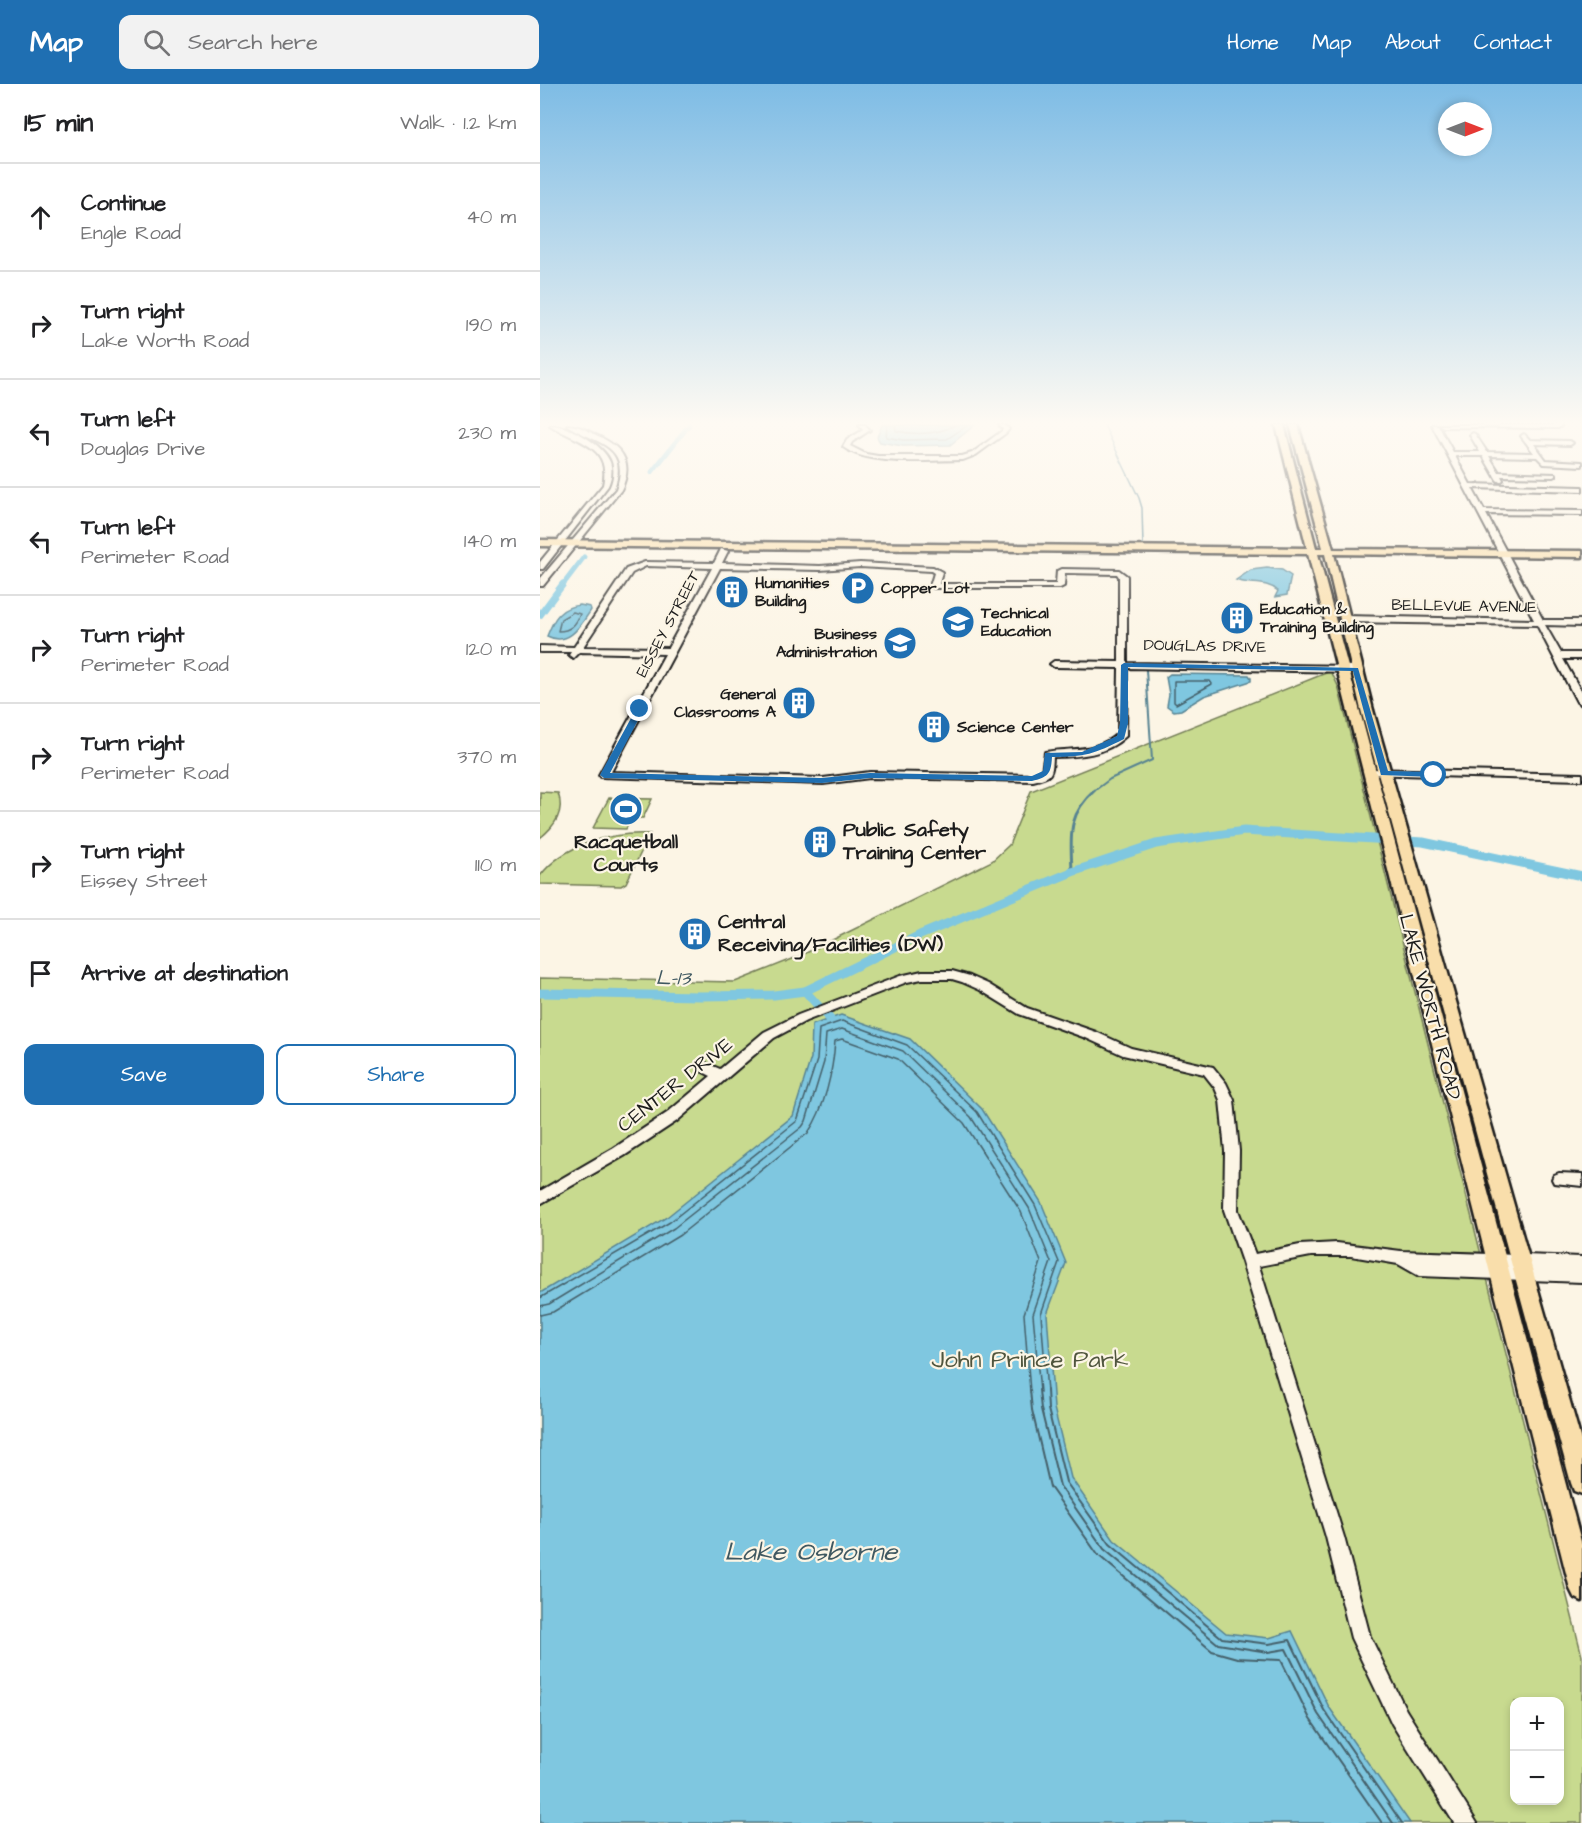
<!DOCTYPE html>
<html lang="en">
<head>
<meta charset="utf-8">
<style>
  body { margin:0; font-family:"Architects Daughter",sans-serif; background:#f2f2f2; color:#202124 }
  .controls { position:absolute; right:18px; bottom:18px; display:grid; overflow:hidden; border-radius:12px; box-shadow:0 3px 9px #0003 }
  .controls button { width:54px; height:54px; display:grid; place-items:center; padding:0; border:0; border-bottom:2px solid #e0e0e0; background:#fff; color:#202124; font:30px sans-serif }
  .compass { position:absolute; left:898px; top:18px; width:54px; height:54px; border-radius:50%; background:#fff; box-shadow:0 3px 9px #0003; rotate:90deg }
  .stop { position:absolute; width:18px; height:18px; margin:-14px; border:4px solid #1f6fb2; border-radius:50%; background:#fff }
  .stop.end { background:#1f6fb2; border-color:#fff; box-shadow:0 2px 6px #0008 }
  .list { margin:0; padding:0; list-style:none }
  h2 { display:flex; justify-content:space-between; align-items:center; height:78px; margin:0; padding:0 24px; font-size:26px }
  h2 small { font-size:20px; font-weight:400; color:#757577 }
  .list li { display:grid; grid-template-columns:39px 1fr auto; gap:18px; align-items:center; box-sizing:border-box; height:108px; padding:0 24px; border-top:2px solid #e0e0e0 }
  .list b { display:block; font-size:22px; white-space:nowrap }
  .list p { margin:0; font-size:20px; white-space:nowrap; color:#757577 }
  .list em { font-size:20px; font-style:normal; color:#757577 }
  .actions { display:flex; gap:12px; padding:18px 24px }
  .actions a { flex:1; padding:14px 0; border:2px solid #1f6fb2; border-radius:12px; text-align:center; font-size:21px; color:#1f6fb2 }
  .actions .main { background:#1f6fb2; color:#fff }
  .icon { flex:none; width:33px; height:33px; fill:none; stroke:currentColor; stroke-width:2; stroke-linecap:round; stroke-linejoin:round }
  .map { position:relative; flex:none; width:1042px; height:1739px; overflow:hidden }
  header { display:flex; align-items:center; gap:36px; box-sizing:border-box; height:84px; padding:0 30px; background:#1f6fb2; color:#fff }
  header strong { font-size:28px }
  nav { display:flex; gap:33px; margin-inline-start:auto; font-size:21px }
  .search { width:420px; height:54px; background:#f2f2f2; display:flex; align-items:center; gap:15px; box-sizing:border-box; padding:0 21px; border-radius:12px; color:#757577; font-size:22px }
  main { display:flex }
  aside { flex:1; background:#fff }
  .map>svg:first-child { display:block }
  .green { fill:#c8da8f; stroke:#727b56; stroke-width:1.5; fill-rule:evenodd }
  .water { fill:#7fc7e0; stroke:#578392; stroke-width:1.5 }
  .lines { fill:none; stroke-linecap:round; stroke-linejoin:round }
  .shore-far1 { stroke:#44606a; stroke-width:1.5 }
  .shore { stroke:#44606a; stroke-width:2 }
  .stream-far2 { stroke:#578392; stroke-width:1.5 }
  .stream-far1 { stroke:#578392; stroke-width:2 }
  .stream { stroke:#578392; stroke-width:3 }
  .canal-far2 { stroke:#7fc7e0; stroke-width:5 }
  .canal-far1 { stroke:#7fc7e0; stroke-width:7 }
  .canal { stroke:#7fc7e0; stroke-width:9 }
  .minor-casing { stroke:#1c1c1c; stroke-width:4 }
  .major-casing { stroke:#1c1c1c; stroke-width:5 }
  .minor { fill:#fcf5e5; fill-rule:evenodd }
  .major { fill:#f9deab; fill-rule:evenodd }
  .route { fill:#1f6fb2 }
  .labels { text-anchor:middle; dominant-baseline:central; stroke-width:4.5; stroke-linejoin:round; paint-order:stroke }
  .far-poi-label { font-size:16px; font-weight:bold; fill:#1c1c1c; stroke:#fcf5e5; text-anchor:start }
  .far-street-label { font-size:16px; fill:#1c1c1c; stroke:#fcf5e5 }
  .poi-label { font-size:20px; font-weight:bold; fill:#1c1c1c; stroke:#fcf5e5; text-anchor:start }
  .street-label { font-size:20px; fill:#1c1c1c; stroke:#fcf5e5 }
  .water-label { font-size:21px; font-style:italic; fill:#3f5861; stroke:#fcf5e5 }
  .near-park-label { font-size:24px; fill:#50553e; stroke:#fcf5e5 }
  .near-water-label { font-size:26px; font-style:italic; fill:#3f5861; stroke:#fcf5e5 }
</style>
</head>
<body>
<header>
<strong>Map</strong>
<div class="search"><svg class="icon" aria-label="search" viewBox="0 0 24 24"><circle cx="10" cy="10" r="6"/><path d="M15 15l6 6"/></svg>Search here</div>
<nav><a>Home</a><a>Map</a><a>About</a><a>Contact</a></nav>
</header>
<main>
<aside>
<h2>15 min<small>Walk · 1.2 km</small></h2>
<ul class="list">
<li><svg class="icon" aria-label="ahead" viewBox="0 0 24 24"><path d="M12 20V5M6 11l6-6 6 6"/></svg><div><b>Continue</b><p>Engle Road</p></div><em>40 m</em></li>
<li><svg class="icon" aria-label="right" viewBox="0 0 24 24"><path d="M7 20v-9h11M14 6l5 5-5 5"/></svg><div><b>Turn right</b><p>Lake Worth Road</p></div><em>190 m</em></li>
<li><svg class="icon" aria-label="left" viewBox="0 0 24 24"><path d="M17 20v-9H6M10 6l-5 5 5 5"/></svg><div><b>Turn left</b><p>Douglas Drive</p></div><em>230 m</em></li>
<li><svg class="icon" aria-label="left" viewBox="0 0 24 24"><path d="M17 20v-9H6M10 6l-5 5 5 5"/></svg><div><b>Turn left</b><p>Perimeter Road</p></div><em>140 m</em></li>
<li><svg class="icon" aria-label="right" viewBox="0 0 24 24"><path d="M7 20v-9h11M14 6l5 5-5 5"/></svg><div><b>Turn right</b><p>Perimeter Road</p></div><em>120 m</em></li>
<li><svg class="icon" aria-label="right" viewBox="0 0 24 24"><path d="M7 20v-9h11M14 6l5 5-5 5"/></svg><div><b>Turn right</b><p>Perimeter Road</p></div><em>370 m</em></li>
<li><svg class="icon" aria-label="right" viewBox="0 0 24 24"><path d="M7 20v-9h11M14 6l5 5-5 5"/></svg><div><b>Turn right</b><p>Eissey Street</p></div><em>110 m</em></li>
<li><svg class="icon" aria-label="arrive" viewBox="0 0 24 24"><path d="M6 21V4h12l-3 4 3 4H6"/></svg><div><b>Arrive at destination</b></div></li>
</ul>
<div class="actions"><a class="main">Save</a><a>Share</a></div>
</aside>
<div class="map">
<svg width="1042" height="1739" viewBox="0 0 1042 1739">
  <rect width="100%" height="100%" fill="#fcf5e5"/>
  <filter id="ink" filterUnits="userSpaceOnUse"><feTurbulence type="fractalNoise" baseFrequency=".0167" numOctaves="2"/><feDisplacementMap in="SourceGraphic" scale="12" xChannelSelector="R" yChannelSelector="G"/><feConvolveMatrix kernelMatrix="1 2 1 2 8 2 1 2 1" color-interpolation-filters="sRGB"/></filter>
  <g filter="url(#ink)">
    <g class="green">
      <path d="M791,587L798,602L1042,1572V1739H0V894L195,898L260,872L452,777L469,761L491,707ZM975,1618H1020V1716H975Z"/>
      <path d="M0,708L18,709C25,728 15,742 0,754Z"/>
      <path d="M69,714L112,715L103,734H91L86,745L53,744Z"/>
      <path d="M110,750L86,799L81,802L0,800V792C24,760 71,748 110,750Z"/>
    </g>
    <g class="water">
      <path d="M342,341H435L410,361L363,362L340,358L337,353Z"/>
      <path d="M727,484L742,486L751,492L747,511L735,513L738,507C726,496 710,502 696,496L711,486Z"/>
      <path d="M40,521L50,523L51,526C41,541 29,563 7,552C14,534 20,523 40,521Z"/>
      <path d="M630,590L709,591L711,594V597L664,612L641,626L634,627L627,622L629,610L626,593Z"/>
      <path d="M301,931L370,955L442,1025L501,1118L526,1179L507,1230L514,1324L531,1394L574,1456L686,1549L729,1554L752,1547L789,1623L870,1739H0V1209L127,1133L253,1032L271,974L272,941Z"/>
    </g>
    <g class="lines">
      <g class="shore-far1">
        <path d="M347,341L346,353L363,356L407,355L428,341"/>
        <path d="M355,341L356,347C376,351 397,351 415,341"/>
        <path d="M33,528L40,530C36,541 30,547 18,547L21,535Z"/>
        <path d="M634,597H670L672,600L636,620L634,618Z"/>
        <path d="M0,1214L130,1138L257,1037L277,976L279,945L302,937L367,961L437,1028L495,1121L519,1178L501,1230L507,1308"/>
        <path d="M0,1222L9,1220L134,1144L262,1043L266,1037L284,978L286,950L302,945L363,967L431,1033L489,1124L511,1178L493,1230L500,1308"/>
        <path d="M0,1231L13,1228L140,1151L268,1049C285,1024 293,987 295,957L302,955L358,975L424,1039L481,1128L501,1178L484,1230L490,1308"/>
      </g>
      <g class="shore">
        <path d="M490,1306L492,1326L510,1403L558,1471L672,1567L697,1574L741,1576L770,1635L842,1739"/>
        <path d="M499,1306L501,1325L520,1402L564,1465L678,1560L728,1568L746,1565L778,1630L853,1739"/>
        <path d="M507,1306L508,1325L526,1398L570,1460L682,1554L729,1560L750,1556L784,1626L862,1739"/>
      </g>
      <path class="stream-far2" d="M564,341L599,414L602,424L603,462"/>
      <path class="stream-far1" d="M554,707L570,695L612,676L606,586"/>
      <path class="stream" d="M532,788C531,753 526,732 555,706"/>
      <g class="canal-far2">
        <path d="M112,388L149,341"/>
        <path d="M22,502L44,473"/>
      </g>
      <path class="canal-far1" d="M0,531L23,500"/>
      <g class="canal">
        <path d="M265,907L290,935"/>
        <path d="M0,909L160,912L234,911L265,907L380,851L532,788L616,760L704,747L883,758L1042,792"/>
      </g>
      <defs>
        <g id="minor">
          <path d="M10,341C28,340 64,361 70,378C73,387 71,395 68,402L3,485H0V478L63,401C72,360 35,358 10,341Z"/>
          <path d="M27,341C37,341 45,345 54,350C81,362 95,377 81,406L3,502H0V495L76,405C92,360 55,360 27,341Z"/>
          <path d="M319,341H325L330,346L312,358L310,362L326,370L338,372H422L432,369L462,347L463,345L459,341H465L469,345L466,349L436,371L423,376C389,376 330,383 303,363L307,356L323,346Z"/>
          <path d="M892,341H898L913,368H940L930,351L933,349L935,350L947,368L994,369L981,352L984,350L990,356L1030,357L1033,359L1030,361L994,360L1006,376L1042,378V382L1004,380L997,373L949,372L959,388L1016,390V392L1014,393L961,392L963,396L960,398L957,396L943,372H915L930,400L1042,403V407L932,404L944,426L1042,427V431L946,430L1003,536H1042V542L1005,541L1021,569H1042V575H1023L1042,609V621L1037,618L997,541L805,538L801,535L805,532L994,536Z"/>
          <path d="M900,341H1020L1021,342L1018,344L903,343Z"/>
          <path d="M181,465L188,467L182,479L280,482L320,479L393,483L402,488L399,500H516L517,487L521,485L579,486L587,492V579L816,582L820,585L816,588L587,584L586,652C566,671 540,673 513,673C512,691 512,693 493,697L330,694L283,700L60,693L59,691L125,570L39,568L33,574L29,571L31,568H0V562L34,563L86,485L105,478L174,479ZM106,482L172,484L128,564L43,563L92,489ZM320,483L391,487L394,489L390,502L394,504H520L524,502L525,489L577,490L579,493V578L514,577L510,580L514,583L579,584L578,649C556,670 531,663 505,668L502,687L493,691L330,688L283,694L71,688L180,484L280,486Z"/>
          <path d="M828,685L1042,690V696L824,690V686Z"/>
          <path d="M382,887H412L430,892L448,900L487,924L556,948L591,964L673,983L686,999L694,1016L699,1067L698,1126L715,1170L760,1161L797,1159L861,1167L1042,1173V1198L879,1192L858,1180L811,1172H771L719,1182L804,1453L830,1552L866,1626L937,1739H914L852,1640L811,1554L786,1453L702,1178L684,1126L685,1067L680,1016L675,1004L664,990L583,971L546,954L479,930L440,906L422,898L412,895H382L367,898L266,937L234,954L137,1037L84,1072L0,1120V1107L74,1064L127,1029L171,992L161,987L159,984L161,981L166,979L180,985L224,948L258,931L360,892Z"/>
          <path d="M1019,1089L1042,1090V1102L1014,1099L1012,1095L1014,1091Z"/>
        </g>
        <path id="major" d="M736,341H744L776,464H783L750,341H758L793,465L1042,467V473L794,470L833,626L1042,1360V1410L1034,1407L1031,1399L821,626L785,470H778L1042,1461V1517L1034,1513L1030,1505L768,470L0,462V456L767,464Z"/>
      </defs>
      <use href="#minor" class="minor-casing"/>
      <use href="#major" class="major-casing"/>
      <use href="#minor" class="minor"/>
      <use href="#major" class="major"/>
    </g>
  </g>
  <linearGradient id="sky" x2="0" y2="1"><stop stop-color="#7ebce5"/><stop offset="0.58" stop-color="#fefaf3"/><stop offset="1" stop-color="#fefaf3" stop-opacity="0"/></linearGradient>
  <rect width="1042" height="584" fill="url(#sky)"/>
  <path class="route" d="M584,579L818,584L848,687L894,688L898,691L894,693L841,691L813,587L588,583V639L584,655C554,670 545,673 512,673C511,689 509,693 492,697L330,694L282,699L64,694L60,691L96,625L100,622L104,625L70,689L282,694L330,689L492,692L503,687L505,669L542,668L577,652L580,639L581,581Z"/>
  <defs>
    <symbol id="parking-disc" viewBox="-11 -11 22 22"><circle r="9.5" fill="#1f6fb2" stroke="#fcf5e5"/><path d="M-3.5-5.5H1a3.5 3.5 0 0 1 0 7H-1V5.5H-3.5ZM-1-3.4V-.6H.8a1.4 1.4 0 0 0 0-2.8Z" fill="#fff"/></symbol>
    <symbol id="building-disc" viewBox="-11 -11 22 22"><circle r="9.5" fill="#1f6fb2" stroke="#fcf5e5"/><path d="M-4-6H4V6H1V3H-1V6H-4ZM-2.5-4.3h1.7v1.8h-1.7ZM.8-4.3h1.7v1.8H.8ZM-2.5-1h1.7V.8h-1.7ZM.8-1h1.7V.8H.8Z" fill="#fff"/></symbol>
    <symbol id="university-disc" viewBox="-11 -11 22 22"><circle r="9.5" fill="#1f6fb2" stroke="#fcf5e5"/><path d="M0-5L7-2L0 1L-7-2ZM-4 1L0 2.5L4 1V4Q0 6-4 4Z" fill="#fff"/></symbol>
    <symbol id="school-disc" viewBox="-11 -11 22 22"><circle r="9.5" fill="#1f6fb2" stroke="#fcf5e5"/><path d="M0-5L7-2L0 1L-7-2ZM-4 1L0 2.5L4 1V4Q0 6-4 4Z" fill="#fff"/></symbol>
    <symbol id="stadium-disc" viewBox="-11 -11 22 22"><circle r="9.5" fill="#1f6fb2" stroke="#fcf5e5"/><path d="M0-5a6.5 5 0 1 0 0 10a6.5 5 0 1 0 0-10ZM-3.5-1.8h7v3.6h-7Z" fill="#fff"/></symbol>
  </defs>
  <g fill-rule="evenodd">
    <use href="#parking-disc" x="299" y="485" width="38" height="38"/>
    <use href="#building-disc" x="173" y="489" width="38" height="38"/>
    <use href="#building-disc" x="678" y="515" width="38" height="38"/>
    <use href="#university-disc" x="399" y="519" width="38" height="38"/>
    <use href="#school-disc" x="341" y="540" width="38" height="38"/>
    <use href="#building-disc" x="240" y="600" width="38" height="38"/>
    <use href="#building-disc" x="375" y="624" width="38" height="38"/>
    <use href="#stadium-disc" x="67" y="706" width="38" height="38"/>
    <use href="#building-disc" x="261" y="739" width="38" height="38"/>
    <use href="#building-disc" x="136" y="831" width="38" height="38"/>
  </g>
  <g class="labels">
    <g class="far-poi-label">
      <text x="215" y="499">Humanities<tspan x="215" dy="18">Building</tspan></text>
      <text x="341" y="504">Copper Lot</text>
      <text x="720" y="525">Education &amp;<tspan x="720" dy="18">Training Building</tspan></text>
      <text x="441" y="529">Technical<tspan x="441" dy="18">Education</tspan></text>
      <text x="337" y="550" text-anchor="end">Business<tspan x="337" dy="18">Administration</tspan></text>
      <text x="236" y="610" text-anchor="end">General<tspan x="236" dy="18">Classrooms A</tspan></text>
      <text x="417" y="643">Science Center</text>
    </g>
    <g class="far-street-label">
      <text transform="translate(924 522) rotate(1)">BELLEVUE AVENUE</text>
      <text transform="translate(128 540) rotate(-62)">EISSEY STREET</text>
      <text transform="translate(665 562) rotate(1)">DOUGLAS DRIVE</text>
    </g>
    <g class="poi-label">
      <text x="303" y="746">Public Safety<tspan x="303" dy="23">Training Center</tspan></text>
      <text x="86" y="758" text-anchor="middle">Racquetball<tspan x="86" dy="23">Courts</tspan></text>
      <text x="178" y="838">Central<tspan x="178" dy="23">Receiving/Facilities (DW)</tspan></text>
    </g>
    <g class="street-label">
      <text transform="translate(890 923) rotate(75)">LAKE WORTH ROAD</text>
      <text transform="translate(135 1001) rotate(-38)">CENTER DRIVE</text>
    </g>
    <g class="water-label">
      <text transform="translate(133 894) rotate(1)">L-13</text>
    </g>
    <g class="near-park-label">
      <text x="490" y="1276">John Prince Park</text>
    </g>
    <g class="near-water-label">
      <text x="271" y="1468">Lake Osborne</text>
    </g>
  </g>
</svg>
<div class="controls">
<button>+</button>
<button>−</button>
</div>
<svg class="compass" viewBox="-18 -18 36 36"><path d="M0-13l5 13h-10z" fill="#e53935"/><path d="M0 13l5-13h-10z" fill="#757577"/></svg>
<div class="stop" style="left:894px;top:691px"></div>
<div class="stop end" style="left:100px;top:625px"></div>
</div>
</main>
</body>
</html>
